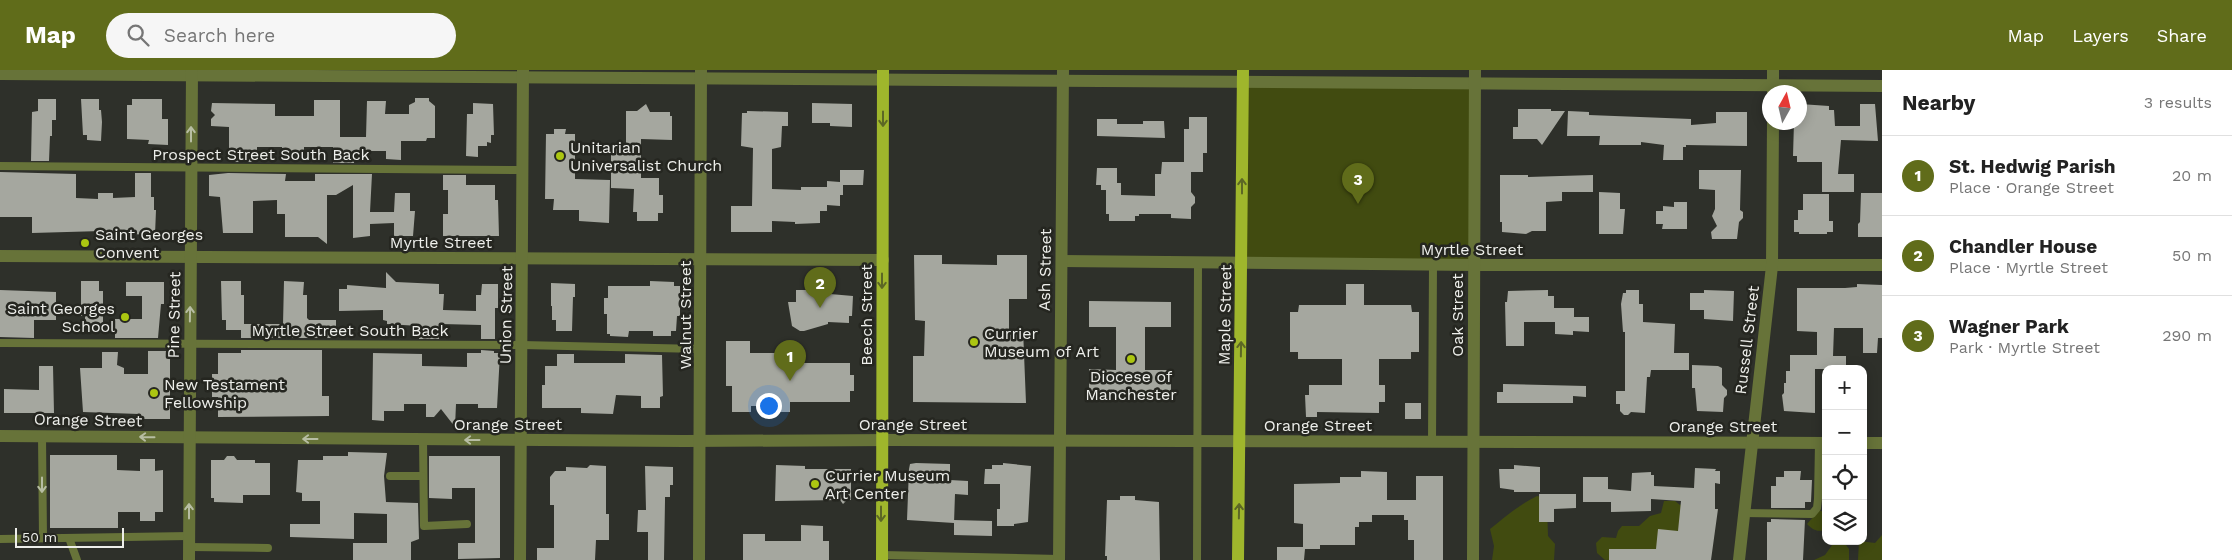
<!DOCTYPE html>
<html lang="en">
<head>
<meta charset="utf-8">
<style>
  body { margin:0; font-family:"Work Sans",sans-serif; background:#f6f6f6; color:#222 }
  .controls { position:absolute; right:15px; bottom:15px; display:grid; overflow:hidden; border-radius:10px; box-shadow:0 2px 12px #0003 }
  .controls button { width:45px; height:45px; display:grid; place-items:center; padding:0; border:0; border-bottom:1px solid #e0e0e0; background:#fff; color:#222; font:25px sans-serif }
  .compass { position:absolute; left:1762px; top:15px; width:45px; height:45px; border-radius:50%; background:#fff; box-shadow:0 2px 12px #0003; rotate:8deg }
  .scale { position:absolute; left:15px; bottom:12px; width:109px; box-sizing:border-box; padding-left:5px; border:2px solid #edeeea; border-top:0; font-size:14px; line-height:18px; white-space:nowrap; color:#edeeea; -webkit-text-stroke:4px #252620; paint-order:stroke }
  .you { position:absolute; left:768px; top:335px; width:18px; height:18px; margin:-12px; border:4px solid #fff; border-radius:50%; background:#1a73e8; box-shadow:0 0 0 8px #1a73e833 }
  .badge { display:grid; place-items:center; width:32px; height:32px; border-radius:50%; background:#606c1a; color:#fff; font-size:16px; font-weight:700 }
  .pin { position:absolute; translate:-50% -41px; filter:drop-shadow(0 1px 2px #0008) }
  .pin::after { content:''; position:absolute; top:26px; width:18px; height:15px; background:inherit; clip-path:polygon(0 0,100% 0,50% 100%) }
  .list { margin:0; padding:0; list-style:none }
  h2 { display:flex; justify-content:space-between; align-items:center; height:65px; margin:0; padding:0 20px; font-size:21px }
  h2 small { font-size:16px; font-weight:400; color:#767676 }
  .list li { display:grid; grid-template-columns:32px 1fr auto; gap:15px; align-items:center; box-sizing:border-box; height:80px; padding:0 20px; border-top:1px solid #e0e0e0 }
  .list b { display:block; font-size:19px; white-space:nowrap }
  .list p { margin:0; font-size:16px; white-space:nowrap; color:#767676 }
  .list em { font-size:16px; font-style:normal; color:#767676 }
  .icon { flex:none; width:28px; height:28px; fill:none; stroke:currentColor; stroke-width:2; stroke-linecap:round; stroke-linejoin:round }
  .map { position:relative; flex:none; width:1882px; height:490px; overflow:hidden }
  header { display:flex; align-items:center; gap:30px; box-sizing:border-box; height:70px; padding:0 25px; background:#606c1a; color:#fff }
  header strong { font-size:24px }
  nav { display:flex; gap:28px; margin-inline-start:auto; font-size:18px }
  .search { width:350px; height:45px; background:#f6f6f6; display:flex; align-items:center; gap:12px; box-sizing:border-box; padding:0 18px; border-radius:28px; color:#767676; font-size:19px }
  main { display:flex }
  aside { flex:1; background:#fff }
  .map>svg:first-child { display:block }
  .green { fill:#414b10 }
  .building { fill:#a5a79f }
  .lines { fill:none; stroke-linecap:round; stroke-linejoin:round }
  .service { stroke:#677339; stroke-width:8 }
  .minor { stroke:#677339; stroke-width:12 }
  .tertiary { stroke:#677339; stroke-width:12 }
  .primary { stroke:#9fb62c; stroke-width:12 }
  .oneway { stroke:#5c6725 }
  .oneway2 { stroke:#b7bda3 }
  .poi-dot { fill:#acc611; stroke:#252620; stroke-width:2 }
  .labels { text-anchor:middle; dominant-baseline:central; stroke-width:5; stroke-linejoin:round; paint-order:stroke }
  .poi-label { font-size:16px; fill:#edeeea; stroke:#252620; text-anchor:start }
  .street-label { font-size:16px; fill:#edeeea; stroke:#252620 }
</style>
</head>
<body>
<header>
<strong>Map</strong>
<div class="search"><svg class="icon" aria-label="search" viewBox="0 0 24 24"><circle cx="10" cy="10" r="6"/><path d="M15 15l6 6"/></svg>Search here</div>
<nav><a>Map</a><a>Layers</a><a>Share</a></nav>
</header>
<main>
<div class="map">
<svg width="1882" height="490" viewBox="0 0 1882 490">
  <rect width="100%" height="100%" fill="#2e302a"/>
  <g class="green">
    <path d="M1243,12L1475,13L1474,195L1242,193Z"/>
    <path d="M1537,426L1542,427L1547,434L1548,466L1555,474L1554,490H1492L1494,476L1490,459C1505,447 1520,434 1537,426Z"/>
    <path d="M1687,430L1682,463L1658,488L1605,490L1597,483L1596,473L1602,467L1616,468L1618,461L1622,456H1639L1650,446L1661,443L1664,431H1675L1680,435Z"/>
    <path d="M1819,440L1826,443V459C1818,463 1813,460 1807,454Z"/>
    <path d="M1882,465V490H1858L1859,471L1875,473Z"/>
    <path d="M1835,471H1843L1849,479V490H1814L1825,485Z"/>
  </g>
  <g class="building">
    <path d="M415,28H429V31L435,36V68H427L426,71H401V90L386,89V81H355L354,93H333V77H304V88H282V77H257V92H229V57L211,56V49L215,45L211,41L212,33L275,34V46H314V30H340V67H366L367,31H386L385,44H409V35L415,32Z"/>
    <path d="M38,29H56V50H52V66H50L49,91H31L32,42L38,41Z"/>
    <path d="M81,29H99V40H101L102,52L101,71L87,70V65H83Z"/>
    <path d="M132,29H162V49H168V75L148,74L149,70L127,69V35H132Z"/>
    <path d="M473,33L493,34L494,65H491V73L487,72V76H478V87L466,86L467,44H473Z"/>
    <path d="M812,33L852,34V57L830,56V53H812Z"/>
    <path d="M646,34L650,42H670V46H672V70L641,69V108H659V125H663V143H658V151H637V142H633L634,119L611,118V74H626V41H637Z"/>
    <path d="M1800,34L1829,36V40H1834L1835,56H1860V34H1875L1878,71L1841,70L1838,104H1854V122H1822V92H1797V86H1793L1794,52H1800Z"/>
    <path d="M1518,39H1551V41H1565L1542,75L1537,69H1513V57H1518Z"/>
    <path d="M747,41L788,42V56H782L781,77L772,79V119L801,120V117H827V111L840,112V100H864L863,115H843V125H840V136L827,135V141H820V153L795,154V152L772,151V162H731V136H752L753,78L741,76L742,43H747Z"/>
    <path d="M1568,41L1589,42V45L1691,49V55L1716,53V42H1747V76L1686,75V77H1683V90H1663L1664,75L1641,72V75H1599L1600,66H1567Z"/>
    <path d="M1189,47H1207V83H1203V102H1191V122L1195,127V133L1191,137V149L1171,148V144H1139V146H1135V151H1109V144H1106V120H1101V115H1096L1097,98H1117V113H1121V125L1155,126V104H1161L1162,92H1184V59H1189Z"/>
    <path d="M1097,49H1117V54H1143V51H1164L1165,68L1097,66Z"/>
    <path d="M554,59H566L565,64H575V109L610,110L609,153L579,151V140H553L554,129H545L546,64H554Z"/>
    <path d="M1699,100H1741L1740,140L1743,142V148L1739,152L1737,169H1712L1711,162L1717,156L1712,146L1715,139V120L1699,119Z"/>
    <path d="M0,102L76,104V128L98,129V123H113V128L135,127V103H151V127H154V140H156L155,165L102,163V161L32,163V147H0Z"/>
    <path d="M228,103L286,104L285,111H315V104H372L370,142H394L395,123H410V141H415L413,166H394V153L370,154V166L353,168V115L336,125H327V174L318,167H285V144H277V130L253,131V163H223L220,127L209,126V105Z"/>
    <path d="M443,105H466V115H495V130H498L499,166H443V144H448V120H443Z"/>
    <path d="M1500,105H1528V107L1593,105V122H1562V131L1546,132V161H1532L1526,164L1502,162V152H1500Z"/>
    <path d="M1599,122L1620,123V139H1625L1623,164H1599Z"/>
    <path d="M1861,123H1882V167H1858V154L1860,152Z"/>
    <path d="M1803,124H1829V151H1833V162H1827V164H1799V162H1794V150H1798V140H1803Z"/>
    <path d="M1674,132H1687V159H1662L1663,154H1656V141H1663V136L1674,137Z"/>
    <path d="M914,185H942V194L997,195V185H1027V229H1009V259H1023L1026,333L913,332V286H924L925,251L915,250Z"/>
    <path d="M386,202L396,212L439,214V224H444L443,240L476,241V225H481L482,214H498V238H495V269H481V255L442,254V259H439V269H419V256L387,254V251L383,250V240L339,241V219H347V215L386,218Z"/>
    <path d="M81,211H99V221H103V257H85V246H81Z"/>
    <path d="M221,211H241V225H244V254H283L284,211L304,212L303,225H307V248L309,250H336V268H241V260H226V250H222Z"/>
    <path d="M650,211L674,212V216H680V246H677L676,261H671V266H653V261H629L628,267L610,266V264H607V244H604V228H608V216H650Z"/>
    <path d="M126,212H164V234H161L158,268H115V249H142V226H126Z"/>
    <path d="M551,213L575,214V227H573L572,261H556V250H552V236H551Z"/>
    <path d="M1346,214H1364V235H1411L1412,242H1419V282H1411V289H1379V315H1385V332H1379V343L1317,342V347H1306L1305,325H1309V315H1342V289H1298V282H1290V242H1298L1299,235H1346Z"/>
    <path d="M1857,214L1882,215V268H1878L1877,283H1863V258H1834L1833,286H1846V299H1815V343L1784,341L1782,325L1784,323V313H1786V301H1790V285H1817V262L1797,261V218H1845L1857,217Z"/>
    <path d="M817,219H830V224L853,226L852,246H849V253L828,252V254L804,261H800L792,256L788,232H796V220H817Z"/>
    <path d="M0,220L56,222V250H34V268L0,267Z"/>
    <path d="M1548,220V226H1554V238H1574V247H1589V262L1573,261V265L1555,264V252H1524V276H1506L1505,232H1507L1508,221Z"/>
    <path d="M1626,220H1639V234H1643V252L1675,254L1674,283H1689V300H1651L1650,307H1647L1645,343L1631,342L1628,345H1624L1620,341V334H1616V321H1625V262H1623L1621,234L1623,223H1626Z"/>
    <path d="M1704,220L1734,221L1733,251L1704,249V240H1690V223H1704Z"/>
    <path d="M1089,231L1171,232V257H1145V300H1171V326H1089V299L1116,300V257H1089Z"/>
    <path d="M726,271H750V283H794V293H850V305H854V321H850V332H790V342H778V336H751V342H732V316H726Z"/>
    <path d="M241,280H322V326H329V346L218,347V327H212V304H218V283H241Z"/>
    <path d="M481,280L494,281V283H500L497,338H478V334H456L455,357L441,339L434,347H426V334H404V341H384V351L372,350L373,283L422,284V296L467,297V283H481Z"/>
    <path d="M148,281H170V349H139V344L83,342L80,298H102V282H118L117,295L124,298V304H148Z"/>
    <path d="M557,284H574V293H625V284L662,285L663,326L660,327V338H641V326L616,325L613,344L581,343V338H542V315H545V296H557Z"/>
    <path d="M1692,295L1718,296L1722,298V315L1727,320V325L1724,328L1723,342L1697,341L1695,318H1692Z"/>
    <path d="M39,296H53L54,343H4V319L39,320Z"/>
    <path d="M1503,314L1586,316V327L1573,326V333H1497V322H1503Z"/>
    <rect x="1405" y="333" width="16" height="16"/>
    <path d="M348,382L387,383L384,406L386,432L418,433L419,469L411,472V490H353V473H387V444L354,443V469L290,467V454H320V431H302V423L296,422L298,390H323V386H348Z"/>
    <path d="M50,385H117V400L140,401V389H155V401L163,400V442H155V451H140V442H118V458H50Z"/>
    <path d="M227,386H234L237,390H255V393H270V425H243V433L214,432V428H211V390H224Z"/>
    <path d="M429,386H500V488L458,489V473H475V418H452V429L429,428Z"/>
    <path d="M916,393L950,394V410L968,411V425L955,424L954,453L907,450L909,399L910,394Z"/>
    <path d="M1003,393L1031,396L1028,452L1014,454V456H997V439H1000V414H984L985,399H992V395H1003Z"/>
    <path d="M590,395L606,396V444H609V470H596L595,490H537V478H554V435H550V407L555,401H566V397L587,398Z"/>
    <path d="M776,395L805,396V399H851V430H847L843,434L840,430L775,431Z"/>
    <path d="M1514,395L1540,397V422H1514V420L1500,418L1499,399H1514Z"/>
    <path d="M645,396L673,397V415H670V427H665V431L664,490H648V462H637L638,440H646Z"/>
    <path d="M1695,398L1716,399L1715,401H1720V414L1715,413V439H1718L1711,490H1609V479H1656L1658,459L1678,461L1681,431L1651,429V441L1611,442V432H1583V407H1608V419L1631,421L1632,403L1651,402V405H1654V416L1694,418Z"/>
    <path d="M1361,401L1387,402V430H1416V406H1443V490H1414V470H1408V450H1404V445H1372V452H1359V457H1355V475H1320V479H1305L1304,490H1277V477H1303V454L1294,453V414L1340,413V407H1361Z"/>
    <path d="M1784,401H1801L1800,410H1812L1811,432H1805V438H1771V416H1776V407H1784Z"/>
    <path d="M1539,424H1576V438L1554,439V452H1539Z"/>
    <path d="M1120,426H1135V430L1159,432L1160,490H1107V486H1105L1107,430H1120Z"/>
    <path d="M1771,449L1805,450L1803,490H1767V452H1771Z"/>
    <path d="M954,450L992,451V466L954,465Z"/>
    <path d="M801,455L823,456V471H829V490H743V464H765V471H801Z"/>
  </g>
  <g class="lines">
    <g class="service">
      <path d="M0,96L523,100"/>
      <path d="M0,273L522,275L700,279"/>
      <path d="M42,366L43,468"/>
      <path d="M423,369L424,456L467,454"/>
      <path d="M1432,372L1433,195"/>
      <path d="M390,406H422"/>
      <path d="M1743,443L1812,444L1817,438L1818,429L1819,373"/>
      <path d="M69,468L77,490"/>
      <path d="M0,469L189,466"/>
      <path d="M189,477L268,478"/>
      <path d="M882,485L1059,489"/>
      <path d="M1197,490L1198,192"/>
    </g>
    <g class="minor">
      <path d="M0,4L1882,16"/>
      <path d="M1773,22V0"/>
      <path d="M0,186L883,190"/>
      <path d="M1062,191L1474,195H1882"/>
      <path d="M0,366L684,371L894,370L1826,373"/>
      <path d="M1863,373H1882"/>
      <path d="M189,490L192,0"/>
      <path d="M699,490L701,0"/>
      <path d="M1059,490L1063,0"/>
      <path d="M1473,490L1475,0"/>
      <path d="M1739,490L1772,196L1773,52"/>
    </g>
    <path class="tertiary" d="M520,490L523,0"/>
    <g class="primary">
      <path d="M882,490L883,0"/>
      <path d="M1238,490L1243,0"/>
    </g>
  </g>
  <defs><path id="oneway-shaft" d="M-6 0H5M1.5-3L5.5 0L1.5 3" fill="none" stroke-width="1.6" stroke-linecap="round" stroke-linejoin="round" transform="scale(1.25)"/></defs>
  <g class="oneway">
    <use href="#oneway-shaft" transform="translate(883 49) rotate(90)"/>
    <use href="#oneway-shaft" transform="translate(1242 116) rotate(-90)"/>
    <use href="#oneway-shaft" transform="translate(882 211) rotate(90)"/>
    <use href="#oneway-shaft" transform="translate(1241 279) rotate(-89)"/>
    <use href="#oneway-shaft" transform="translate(1239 441) rotate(-89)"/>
    <use href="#oneway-shaft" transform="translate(881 444) rotate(90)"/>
  </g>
  <g class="oneway2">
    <use href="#oneway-shaft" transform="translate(191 64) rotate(-90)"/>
    <use href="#oneway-shaft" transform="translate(190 244) rotate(-89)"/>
    <use href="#oneway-shaft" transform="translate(147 367) rotate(-179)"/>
    <use href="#oneway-shaft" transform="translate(310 369) rotate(-180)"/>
    <use href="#oneway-shaft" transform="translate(472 370) rotate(-180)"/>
    <use href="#oneway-shaft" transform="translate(42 415) rotate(90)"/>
    <use href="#oneway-shaft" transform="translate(189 441) rotate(-90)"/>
  </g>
  <g class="poi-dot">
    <circle cx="560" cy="86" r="5"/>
    <circle cx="85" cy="173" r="5"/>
    <circle cx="125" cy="247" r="5"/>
    <circle cx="974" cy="272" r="5"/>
    <circle cx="1131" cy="289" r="5"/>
    <circle cx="154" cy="323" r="5"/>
    <circle cx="815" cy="414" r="5"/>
  </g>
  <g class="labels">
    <g class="poi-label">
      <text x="570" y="77">Unitarian<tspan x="570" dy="18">Universalist Church</tspan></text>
      <text x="95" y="164">Saint Georges<tspan x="95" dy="18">Convent</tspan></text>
      <text x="115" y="238" text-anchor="end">Saint Georges<tspan x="115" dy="18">School</tspan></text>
      <text x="984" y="263">Currier<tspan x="984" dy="18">Museum of Art</tspan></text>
      <text x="1131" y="306" text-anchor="middle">Diocese of<tspan x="1131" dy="18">Manchester</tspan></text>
      <text x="164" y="314">New Testament<tspan x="164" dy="18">Fellowship</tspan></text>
      <text x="825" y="405">Currier Museum<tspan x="825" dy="18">Art Center</tspan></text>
    </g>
    <g class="street-label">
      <text x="261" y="84">Prospect Street South Back</text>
      <text x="441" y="172">Myrtle Street</text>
      <text x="1472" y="179">Myrtle Street</text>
      <text transform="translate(1045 200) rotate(-89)">Ash Street</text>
      <text transform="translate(174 245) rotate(-89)">Pine Street</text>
      <text transform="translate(506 245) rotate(-89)">Union Street</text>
      <text transform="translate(685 245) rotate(-90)">Walnut Street</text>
      <text transform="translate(866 245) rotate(-90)">Beech Street</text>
      <text transform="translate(1225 245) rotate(-89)">Maple Street</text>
      <text transform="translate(1457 245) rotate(-90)">Oak Street</text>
      <text x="350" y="260">Myrtle Street South Back</text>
      <text transform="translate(1747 270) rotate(-83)">Russell Street</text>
      <text transform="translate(88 350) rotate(1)">Orange Street</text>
      <text x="508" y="354">Orange Street</text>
      <text x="913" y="354">Orange Street</text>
      <text x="1318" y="355">Orange Street</text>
      <text x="1723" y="356">Orange Street</text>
    </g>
  </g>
</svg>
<div class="controls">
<button>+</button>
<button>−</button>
<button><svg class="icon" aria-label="locate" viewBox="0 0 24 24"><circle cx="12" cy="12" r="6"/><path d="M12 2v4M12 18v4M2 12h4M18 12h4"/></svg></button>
<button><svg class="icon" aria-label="layers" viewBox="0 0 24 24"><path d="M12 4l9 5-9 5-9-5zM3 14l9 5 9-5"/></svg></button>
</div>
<svg class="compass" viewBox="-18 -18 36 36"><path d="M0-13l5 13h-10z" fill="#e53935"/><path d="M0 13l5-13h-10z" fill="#767676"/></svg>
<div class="scale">50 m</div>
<div class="you"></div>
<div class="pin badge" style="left:790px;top:311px">1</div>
<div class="pin badge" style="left:820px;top:238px">2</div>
<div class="pin badge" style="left:1358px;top:134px">3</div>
</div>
<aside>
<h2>Nearby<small>3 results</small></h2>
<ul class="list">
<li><span class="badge">1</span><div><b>St. Hedwig Parish</b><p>Place · Orange Street</p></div><em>20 m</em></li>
<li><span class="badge">2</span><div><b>Chandler House</b><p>Place · Myrtle Street</p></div><em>50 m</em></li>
<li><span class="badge">3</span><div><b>Wagner Park</b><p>Park · Myrtle Street</p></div><em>290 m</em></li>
</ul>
</aside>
</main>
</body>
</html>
